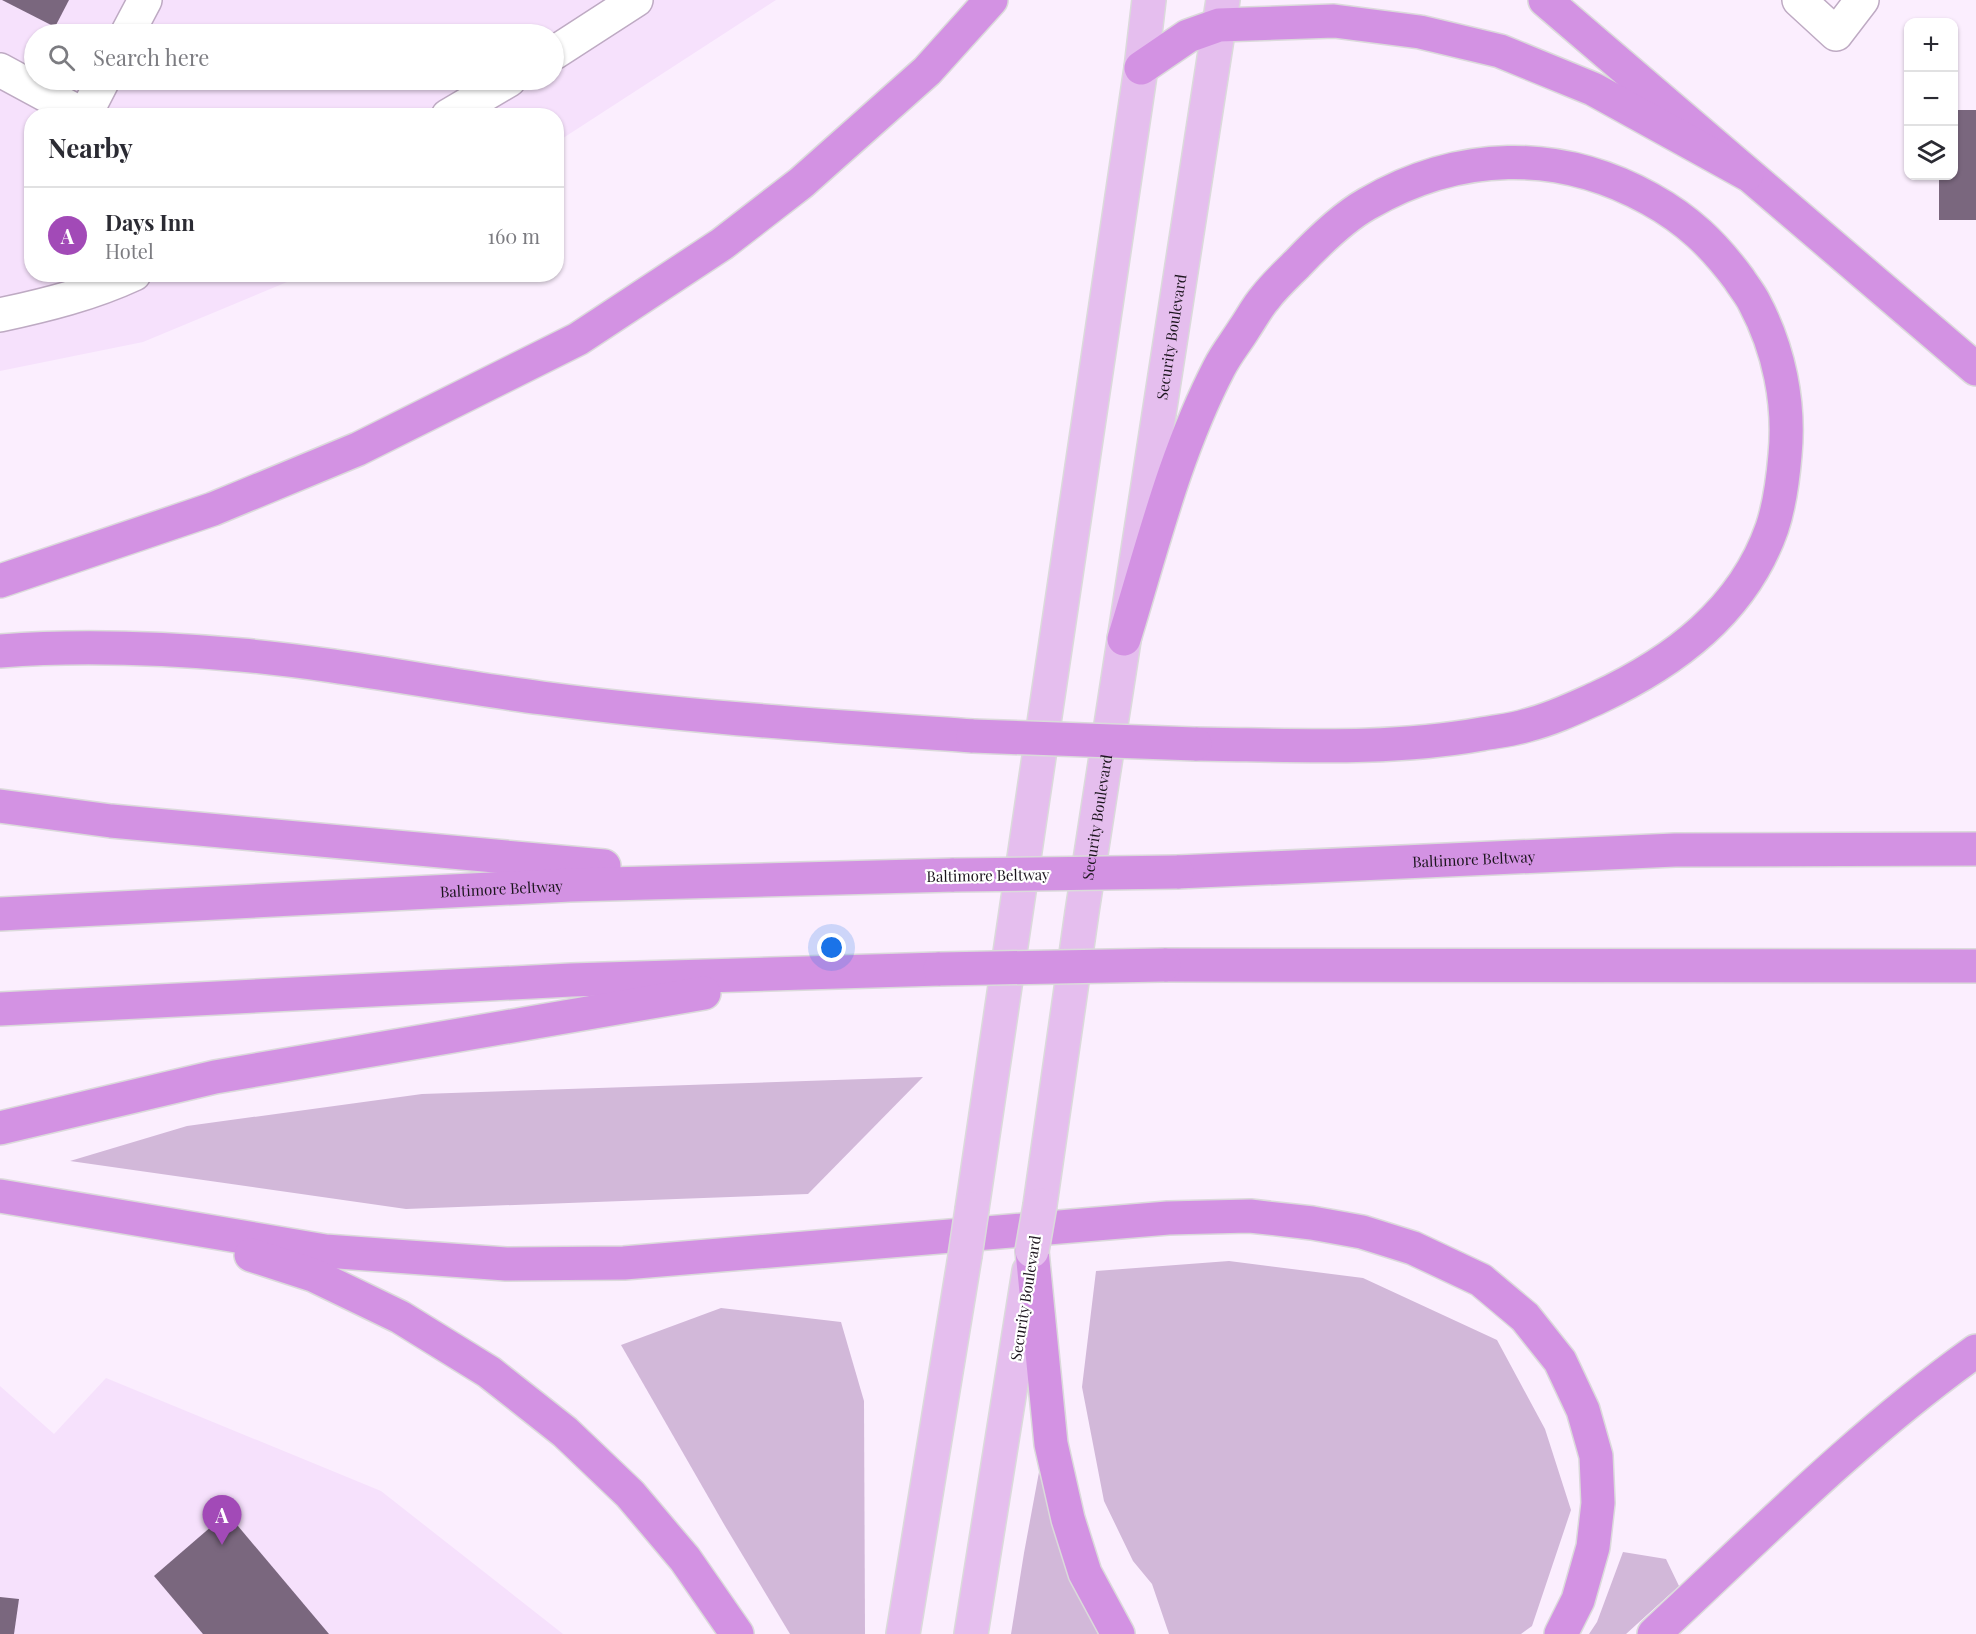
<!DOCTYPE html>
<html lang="en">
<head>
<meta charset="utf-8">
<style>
  body { margin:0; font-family:"Playfair Display",serif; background:#f2f2f3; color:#2b2b33 }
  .controls { position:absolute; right:18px; top:18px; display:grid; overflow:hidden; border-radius:12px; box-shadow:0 2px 4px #0004 }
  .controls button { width:54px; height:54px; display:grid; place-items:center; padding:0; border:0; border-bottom:2px solid #e1e1e2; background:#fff; color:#2b2b33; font:30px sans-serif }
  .you { position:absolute; left:832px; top:948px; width:21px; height:21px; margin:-15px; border:4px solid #fff; border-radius:50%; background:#1a73e8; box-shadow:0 0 0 9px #1a73e833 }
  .badge { display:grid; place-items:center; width:39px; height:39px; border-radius:50%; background:#a24ab7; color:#fff; font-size:20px; font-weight:700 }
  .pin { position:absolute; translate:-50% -50px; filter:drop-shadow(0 2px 3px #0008) }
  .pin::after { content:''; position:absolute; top:32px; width:21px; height:18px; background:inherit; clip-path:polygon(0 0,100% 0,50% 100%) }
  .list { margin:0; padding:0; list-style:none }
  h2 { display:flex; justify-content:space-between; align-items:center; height:78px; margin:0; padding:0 24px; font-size:26px }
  h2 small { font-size:20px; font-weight:400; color:#7c7c81 }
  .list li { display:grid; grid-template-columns:39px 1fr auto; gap:18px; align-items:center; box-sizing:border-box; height:96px; padding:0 24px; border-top:2px solid #e1e1e2 }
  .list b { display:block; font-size:22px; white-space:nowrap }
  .list p { margin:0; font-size:20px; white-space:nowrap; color:#7c7c81 }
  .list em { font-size:20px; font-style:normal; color:#7c7c81 }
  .icon { flex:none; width:33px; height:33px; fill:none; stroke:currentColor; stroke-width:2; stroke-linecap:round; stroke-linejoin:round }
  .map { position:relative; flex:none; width:1976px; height:1634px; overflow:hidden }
  .search { position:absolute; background:#fff; box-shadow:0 2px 4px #0004; left:24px; top:24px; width:540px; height:66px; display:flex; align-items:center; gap:15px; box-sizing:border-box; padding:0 21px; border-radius:33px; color:#7c7c81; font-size:22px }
  .panel { position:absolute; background:#fff; box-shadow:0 2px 4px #0004; left:24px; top:108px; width:540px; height:174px; border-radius:24px }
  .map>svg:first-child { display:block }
  .built { fill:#f6e1fc; fill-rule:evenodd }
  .green { fill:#d2b8d9 }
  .building { fill:#7a677e }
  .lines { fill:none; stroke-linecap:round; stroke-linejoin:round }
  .minor-casing { stroke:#beaac3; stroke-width:36 }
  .major-casing { stroke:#dbdadb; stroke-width:36 }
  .highway-casing { stroke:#dbdadb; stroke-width:36 }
  .minor { stroke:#fff; stroke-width:33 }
  .major { stroke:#e5beee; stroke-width:33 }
  .highway { stroke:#d392e3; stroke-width:33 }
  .major-bridge-casing { stroke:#dbdadb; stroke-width:36; stroke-linecap:butt }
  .highway-bridge-casing { stroke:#dbdadb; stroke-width:36; stroke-linecap:butt }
  .major-bridge { stroke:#e5beee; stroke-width:33 }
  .highway-bridge { stroke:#d392e3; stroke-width:33 }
  .labels { text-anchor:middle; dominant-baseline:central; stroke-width:4.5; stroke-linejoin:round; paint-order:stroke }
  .street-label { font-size:15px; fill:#1c151e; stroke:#fff }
</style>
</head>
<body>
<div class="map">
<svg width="1976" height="1634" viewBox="0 0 1976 1634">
  <rect width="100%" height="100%" fill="#fbeefe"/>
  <g class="built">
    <path d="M0,0H776L557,142L556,116H32V274L304,275L143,342L0,371ZM34,34H554V80H34Z"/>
    <path d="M106,1378L381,1491L563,1634H0V1386L54,1434Z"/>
  </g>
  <g class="green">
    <path d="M923,1077L808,1194L406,1209L70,1161L187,1126L422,1094Z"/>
    <path d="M1229,1261L1363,1278L1497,1340L1545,1429L1571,1510L1532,1626L1521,1634H1169L1152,1584L1133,1561L1104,1501L1082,1387L1096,1271Z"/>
    <path d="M721,1308L841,1322L864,1401L865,1634H790L725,1526L621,1345Z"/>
    <path d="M1039,1472L1072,1583L1098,1634H1011L1024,1553Z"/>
    <path d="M1623,1552L1666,1559L1679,1586L1626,1634H1589L1597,1622Z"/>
  </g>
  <g class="building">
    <path d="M2,0H69L55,27Z"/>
    <path d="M1954,110H1976V220H1939V176H1954Z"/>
    <path d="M227,1513L329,1634H203L154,1576Z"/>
    <path d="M0,1597L19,1599L14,1634H0Z"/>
  </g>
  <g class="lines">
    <defs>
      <g id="minor">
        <path d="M1799,0L1836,34L1862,0"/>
        <path d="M127,34L145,0"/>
        <path d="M554,53L636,0"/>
        <path d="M0,70L85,116"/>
        <path d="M85,115L103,80"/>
        <path d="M448,116L509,80"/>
        <path d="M0,315C46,305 91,294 134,274"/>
      </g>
      <g id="major">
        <path id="s1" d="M1040,1205L1082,912L1223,0"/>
        <path d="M972,1209L1141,68L1149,0"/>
        <path d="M903,1634L965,1256"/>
        <path d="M971,1634L1029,1271"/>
      </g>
      <g id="highway">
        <path d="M1545,0L1976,369"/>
        <path d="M1141,68L1188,36L1219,25L1334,21L1420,32L1500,51L1593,89L1747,174"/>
        <path d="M0,581L213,509L358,449L578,339L722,244L801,183L927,71L991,0"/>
        <path d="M1124,639C1152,548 1175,453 1219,368C1226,354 1236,342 1244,329C1251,319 1257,307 1265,298C1274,286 1286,275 1297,264C1315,245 1344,217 1367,204C1458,151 1558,148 1650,199C1688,220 1713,244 1739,279C1744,287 1750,294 1754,302C1779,349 1790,403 1785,455C1783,479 1780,504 1772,528C1743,611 1674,662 1597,698C1575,708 1552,719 1528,725C1513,730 1498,731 1482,734C1388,751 1291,745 1195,744"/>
        <path d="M0,651C80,645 161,648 241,655C342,664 442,685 542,698C685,717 829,726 973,736"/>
        <path d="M0,806L111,821L604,866"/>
        <path id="s2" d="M1177,872L1675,850L1976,849"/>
        <path id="s3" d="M0,914L570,885L954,875"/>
        <path d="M1164,965L1976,966"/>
        <path d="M0,1009L571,980L940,969"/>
        <path d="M0,1128L215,1077L704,993"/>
        <path d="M0,1196L325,1251L506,1264L624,1263L1168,1218L1250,1216L1312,1223L1362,1232L1413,1248L1481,1280L1525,1317L1560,1361L1583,1410L1596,1456L1598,1503L1593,1547L1578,1600L1561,1634"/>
        <path d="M1032,1251L1051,1444L1068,1519L1085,1573L1118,1634"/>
        <path d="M251,1255L313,1275L400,1317L489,1372L565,1432L630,1494L685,1559L737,1634"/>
        <path d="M1654,1634C1757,1538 1862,1432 1976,1351"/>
      </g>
    </defs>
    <use href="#minor" class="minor-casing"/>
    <use href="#major" class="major-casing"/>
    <use href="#highway" class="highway-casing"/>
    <use href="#minor" class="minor"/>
    <use href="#major" class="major"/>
    <use href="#highway" class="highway"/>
    <defs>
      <g id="major-bridge">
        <path d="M1032,1251L1040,1205"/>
        <path d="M965,1256L972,1209"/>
      </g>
      <g id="highway-bridge">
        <path d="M973,736L1195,744"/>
        <path d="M954,875L1177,872"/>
        <path d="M940,969L1164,965"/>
      </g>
    </defs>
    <use href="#major-bridge" class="major-bridge-casing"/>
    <use href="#highway-bridge" class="highway-bridge-casing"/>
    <use href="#major-bridge" class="major-bridge"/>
    <use href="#highway-bridge" class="highway-bridge"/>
  </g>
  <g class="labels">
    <g class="street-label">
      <text stroke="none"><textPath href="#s1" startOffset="878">Security Boulevard</textPath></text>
      <text stroke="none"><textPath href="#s1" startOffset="392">Security Boulevard</textPath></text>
      <text stroke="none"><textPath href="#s2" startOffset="297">Baltimore Beltway</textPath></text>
      <text transform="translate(988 875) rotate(-1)">Baltimore Beltway</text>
      <text stroke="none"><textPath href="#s3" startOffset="502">Baltimore Beltway</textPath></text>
      <text transform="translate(1025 1298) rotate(-81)">Security Boulevard</text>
    </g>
  </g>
</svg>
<div class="controls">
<button>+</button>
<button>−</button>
<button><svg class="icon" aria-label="layers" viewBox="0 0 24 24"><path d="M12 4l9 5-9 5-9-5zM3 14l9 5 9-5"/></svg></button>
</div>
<div class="you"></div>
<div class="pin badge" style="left:222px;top:1545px">A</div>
<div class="search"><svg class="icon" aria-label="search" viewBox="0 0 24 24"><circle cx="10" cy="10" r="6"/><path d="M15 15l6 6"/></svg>Search here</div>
<section class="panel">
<h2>Nearby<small></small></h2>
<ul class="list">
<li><span class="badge">A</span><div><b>Days Inn</b><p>Hotel</p></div><em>160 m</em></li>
</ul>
</section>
</div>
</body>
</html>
